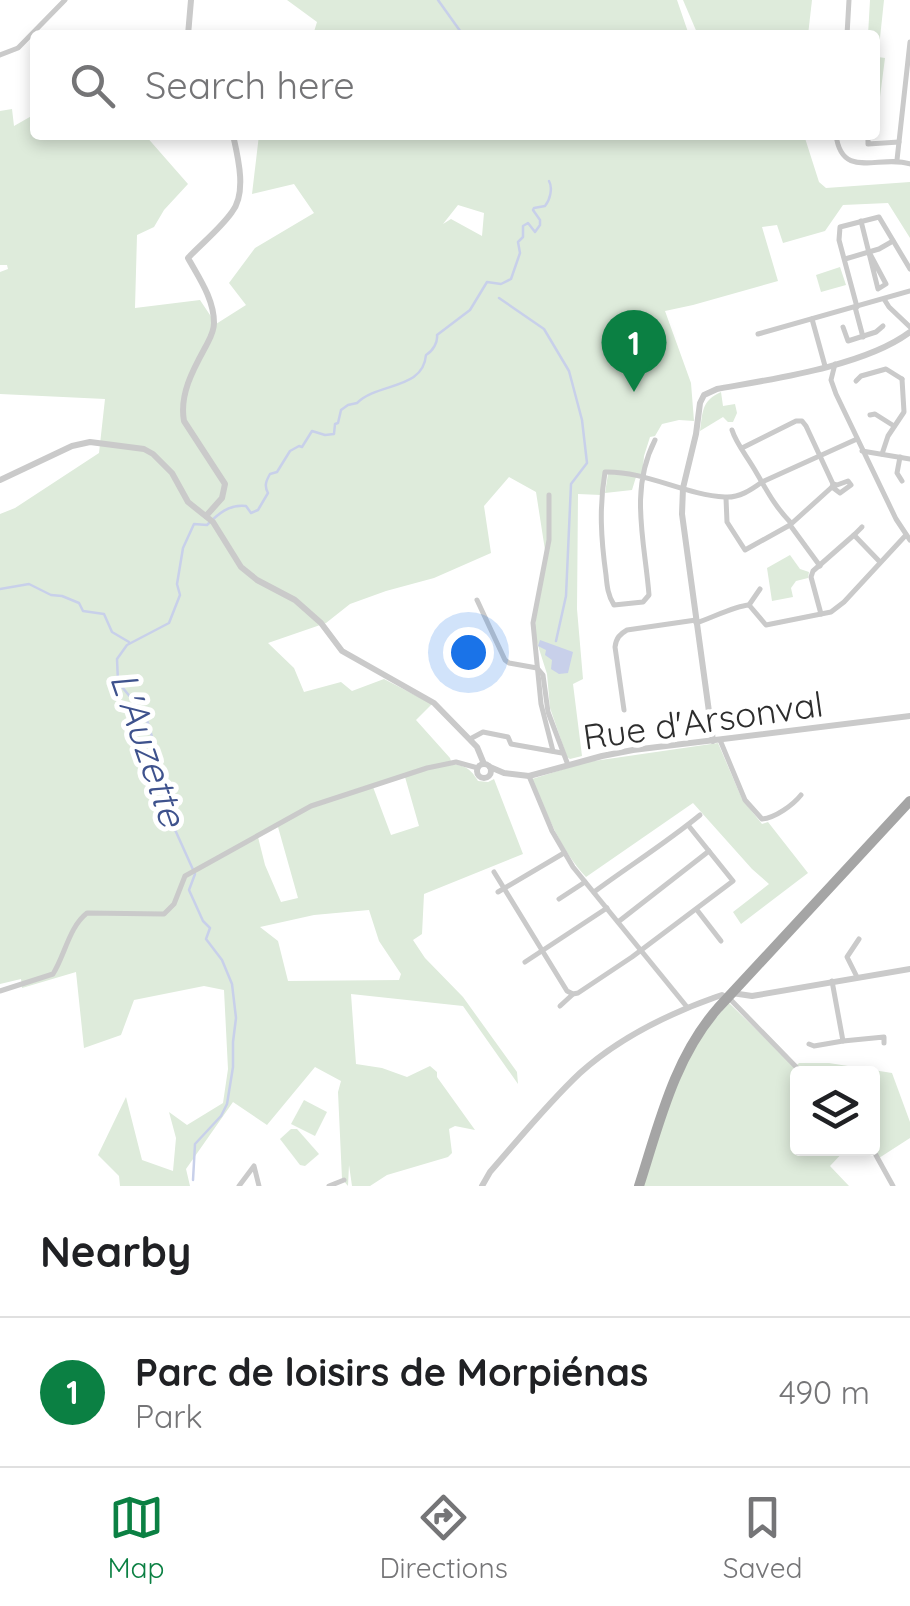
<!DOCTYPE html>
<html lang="en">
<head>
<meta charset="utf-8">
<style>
  body { margin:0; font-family:Quicksand,sans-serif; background:#f6f6f6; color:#202124 }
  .controls { position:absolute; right:30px; bottom:30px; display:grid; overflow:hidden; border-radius:10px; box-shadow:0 5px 15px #0003 }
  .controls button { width:90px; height:90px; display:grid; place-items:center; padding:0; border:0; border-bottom:2px solid #e0e0e0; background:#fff; color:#202124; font:50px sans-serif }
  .you { position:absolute; left:468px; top:652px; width:35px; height:35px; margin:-25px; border:8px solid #fff; border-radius:50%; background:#1a73e8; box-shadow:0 0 0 15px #1a73e833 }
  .badge { display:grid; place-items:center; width:65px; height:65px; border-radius:50%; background:#0b8043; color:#fff; font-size:32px; font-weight:700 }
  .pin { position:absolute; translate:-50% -82px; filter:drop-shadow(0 2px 5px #0008) }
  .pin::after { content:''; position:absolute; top:52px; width:35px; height:30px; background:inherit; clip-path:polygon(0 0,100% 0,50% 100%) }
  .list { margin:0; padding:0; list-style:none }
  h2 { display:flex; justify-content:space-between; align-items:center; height:130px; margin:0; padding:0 40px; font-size:42px }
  h2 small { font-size:32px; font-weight:400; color:#757577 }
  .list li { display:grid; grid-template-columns:65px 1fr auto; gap:30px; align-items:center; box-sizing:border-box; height:150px; padding:0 40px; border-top:2px solid #e0e0e0 }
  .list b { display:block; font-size:38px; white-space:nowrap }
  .list p { margin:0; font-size:32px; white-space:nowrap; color:#757577 }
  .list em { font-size:32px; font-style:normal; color:#757577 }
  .icon { flex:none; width:55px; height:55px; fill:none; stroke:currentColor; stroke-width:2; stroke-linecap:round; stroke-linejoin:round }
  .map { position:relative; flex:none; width:910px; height:1186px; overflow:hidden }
  .search { position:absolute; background:#fff; box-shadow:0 5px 15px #0003; left:30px; right:30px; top:30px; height:110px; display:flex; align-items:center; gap:25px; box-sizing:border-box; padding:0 35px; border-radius:10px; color:#757577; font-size:38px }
  .sheet { height:280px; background:#fff }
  nav { display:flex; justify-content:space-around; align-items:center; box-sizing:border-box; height:140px; border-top:2px solid #e0e0e0; background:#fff; font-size:28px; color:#757577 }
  nav a { display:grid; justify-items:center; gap:5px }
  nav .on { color:#0b8043 }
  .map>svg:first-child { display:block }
  .green { fill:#deebdb; fill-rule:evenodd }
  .water { fill:#c8d0ea }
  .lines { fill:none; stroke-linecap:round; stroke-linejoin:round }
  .stream { stroke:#c8d0ea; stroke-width:2.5 }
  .minor { stroke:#cacaca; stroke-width:5 }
  .tertiary { stroke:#cacaca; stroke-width:6 }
  .primary { stroke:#a5a5a5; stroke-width:10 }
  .labels { text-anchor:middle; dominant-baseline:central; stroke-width:10; stroke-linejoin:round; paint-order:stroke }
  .street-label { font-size:35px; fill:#2d2d2d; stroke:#fff }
  .water-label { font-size:38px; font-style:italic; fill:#3e528d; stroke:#fff }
</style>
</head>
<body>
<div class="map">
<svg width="910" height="1186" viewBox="0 0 910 1186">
  <rect width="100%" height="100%" fill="#fff"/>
  <g class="green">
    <path d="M287,0H677L689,35H313L317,22Z"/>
    <path d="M683,0H812L808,35H698Z"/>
    <path d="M870,0H884L878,57L885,58L877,120H875V35H868Z"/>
    <path d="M12,109L14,126L35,114V135H145L188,184L164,210L154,227L137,235L135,308L200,300L216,324L246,305L229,283L255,248L314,213L294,184L252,194L259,135H804L819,182L826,188L910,182V238L888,203L843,205L825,231L783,243L777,225L762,227L778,281L693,305L665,311L691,383L694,421L679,420L662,424L655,436L650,437L644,456L642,478L636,477L632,490L605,493L608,474L605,472L601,495L578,494L577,609L583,679L573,684L582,756L570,759L567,757L550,708L547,674L534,633L545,550L536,492L509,477L484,506L491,553L434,578L386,591L350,604L326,623L268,643L294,668L304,692L341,682L352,691L384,679L432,704L416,720L450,758L452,764C466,766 471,769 478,781L488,782L494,779L523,854L424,894L422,934L413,940L425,958L463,997L517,1072L518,1084L463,1006L351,994L356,1064L382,1068L407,1077L430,1066L437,1072V1077L475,1130L455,1126L449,1129L452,1153L448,1157L387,1175L370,1186H352L349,1165L348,1186L342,1179L338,1092L341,1081L315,1067L267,1125L233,1102L186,1169L190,1186H120L119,1176L98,1155L126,1097L142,1160L173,1171L176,1138L169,1112L187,1125L223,1103L228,1069L224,990L204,986L134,1000L121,1035L84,1048L76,972L22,988L21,979L0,984V514L15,508L99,453L105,399L0,394V272L8,269L7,265H0V111ZM458,205L484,213L482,236L451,219L443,224ZM405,777L419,826L391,835L373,787ZM278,827L298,898L281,902L265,865L258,837ZM369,910L379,941L401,974L399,980L288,981L278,941L260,927L314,915Z"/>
    <path d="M840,267L846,285L821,292L816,275Z"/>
    <path d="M721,392L723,406L735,404L737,413L733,422H728L723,417L700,431C703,412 701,401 721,392Z"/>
    <path d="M790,555L800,569L809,572L808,578L796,581L791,588L793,597L772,601L767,568Z"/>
    <path d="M718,743L742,799L762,824L768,822L808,873L741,924L733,912L769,884L752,869L693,803L586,877C560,849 547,814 532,779L587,762Z"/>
    <path d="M729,1003L801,1073L798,1074V1148L846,1149L830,1166L849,1186H643L663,1117L695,1042Z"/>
    <path d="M799,1063H829L892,1073L910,1122V1138L879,1158L873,1147L872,1074L805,1073L797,1065Z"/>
    <path d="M304,1100L327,1112L315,1136L291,1124Z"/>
    <path d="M291,1129H297L319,1154L305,1166L300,1165L280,1139Z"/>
  </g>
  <path class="water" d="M540,640L573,652L568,673L559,674L551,669L552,660L545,655L546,650L538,646Z"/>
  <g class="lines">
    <g class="stream">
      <path d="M438,0L463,35"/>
      <path d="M499,298L544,329L569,371L582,420L587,463L571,484L566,596L556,641"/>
      <path d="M0,589L29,584L51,595L62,596L79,603L83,611L104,614L112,632L129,642"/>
      <path d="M193,1180L195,1144L221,1116L227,1104L233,1067V1042L236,1018L232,984L222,960L206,939L210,928L203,921L189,890L195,874L172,823L150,729L145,715L118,682L117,659L127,645L169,623L180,595L177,584L183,548L194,524L207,525C218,514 229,504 246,506L251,513L258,510L268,493C264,486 266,481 270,474L277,472L290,451L299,446L302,447L312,431L325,435L334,434L335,424L338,423L341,410L348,405L357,403C379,382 423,390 426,355C433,351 438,342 437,335L470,310L487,282L501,284L511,279L520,253L518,242L523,237V226L528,223L535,232L540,225V220L533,210L534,208L545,206C550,200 553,188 549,181"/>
    </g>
    <g class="minor">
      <path d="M847,35L849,0"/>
      <path d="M0,55L18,48L65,0"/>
      <path d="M836,135C842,181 880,154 910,164"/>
      <path d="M868,135V144L899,142"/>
      <path d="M897,160L910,42"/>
      <path d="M861,221L878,289L886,284L869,252"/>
      <path d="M845,259L879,249L893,241"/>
      <path d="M884,299L889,307L910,327"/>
      <path d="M855,307L863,337"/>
      <path d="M857,307L839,240L840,227L879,217L910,269"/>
      <path d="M812,319L825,366"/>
      <path d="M843,327L848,341L876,332L883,326"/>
      <path d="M758,334L910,291"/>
      <path d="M835,364L831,380L836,394L896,519L910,540"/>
      <path d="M856,381L861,376L886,369L902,379"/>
      <path d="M870,415L875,414L894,426"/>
      <path d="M732,430C736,443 746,455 753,467C767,490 772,503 791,523"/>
      <path d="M655,440C629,491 645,542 649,595L643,602L614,605C608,596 607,586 606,575C601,539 599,507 605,472C646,471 685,495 725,497C739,498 751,490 762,482L857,439"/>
      <path d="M862,451L910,459"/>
      <path d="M882,454L888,436L904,412L902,379"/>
      <path d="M900,457L897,473L902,481"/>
      <path d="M832,487L840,493L851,485L848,481L837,485L833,484"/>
      <path d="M549,495V540L533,623L541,704L553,751"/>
      <path d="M726,498L727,522L745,550L790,525L832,487L833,484L806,426L802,421H796L742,448"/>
      <path d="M790,525L820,566"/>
      <path d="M854,535L862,527"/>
      <path d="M477,600L505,660L509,663L537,668"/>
      <path d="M749,605L760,589"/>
      <path d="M821,614L811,577L813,571L854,535L880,562"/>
      <path d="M696,623C712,618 734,606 749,605L766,625L831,612L844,602L906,535"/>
      <path d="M538,669L543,675L548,712L568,765"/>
      <path d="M624,710L615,647C616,638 620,634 627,630L696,620"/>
      <path d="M470,739L483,732L508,737L511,744L562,753"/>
      <path d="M720,740L745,800L762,819C775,818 793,805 801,795"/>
      <path d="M529,776L552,831L573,867L687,1007"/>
      <path d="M494,872L567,991L573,994L578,993L632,957L733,881L688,825"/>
      <path d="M498,892L564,853"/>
      <path d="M594,892C629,866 666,843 700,815"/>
      <path d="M559,899L585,882"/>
      <path d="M697,910L721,941"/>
      <path d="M618,922L709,851"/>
      <path d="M525,962L607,908"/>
      <path d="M857,977L847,957L859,939"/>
      <path d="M832,981L843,1041L884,1037V1043"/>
      <path d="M0,991L53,974C65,955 69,927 87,913L164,914L174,904L185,876L311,806L427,768L456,762L478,768"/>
      <path d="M728,997L803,1074"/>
      <path d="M560,1006L572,995"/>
      <path d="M809,1044L814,1046L843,1041"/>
      <path d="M872,1148L893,1186"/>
      <path d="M239,1186L254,1166L259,1186"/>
      <path d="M329,1186L344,1180"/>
    </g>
    <g class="tertiary">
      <path d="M188,35L191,0"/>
      <path d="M0,480L72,446L90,442L144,449L153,454L172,473L188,502L213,522L241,567L257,580L295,600L321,623L342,651L434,703L477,747L484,764"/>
      <path d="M206,516L222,498L225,484L184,421C179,394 194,368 206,346C210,338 214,332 214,323C214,299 199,278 188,258C202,243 220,229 232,212C247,193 238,157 233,135"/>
      <path d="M713,741L682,514L683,488L696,434L700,403L704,395L717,389C773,379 865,366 910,332"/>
      <circle cx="484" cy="771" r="7"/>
      <path d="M490,767L504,773L529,776L602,756L633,750L910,716"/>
      <path d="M732,993L752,996L910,969"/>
      <path d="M482,1186L490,1172C519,1139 548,1103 580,1073C619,1038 668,1014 716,997L722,995L727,998"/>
    </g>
    <path class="primary" d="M639,1186C659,1124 674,1058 718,1008L910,801"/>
  </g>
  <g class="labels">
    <g class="street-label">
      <text transform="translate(703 720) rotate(-8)">Rue d'Arsonval</text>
    </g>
    <g class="water-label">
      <text transform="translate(149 749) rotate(71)">L'Auzette</text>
    </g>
  </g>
</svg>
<div class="controls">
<button><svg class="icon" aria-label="layers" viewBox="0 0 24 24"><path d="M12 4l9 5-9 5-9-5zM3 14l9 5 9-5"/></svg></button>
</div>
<div class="you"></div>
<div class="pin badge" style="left:634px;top:392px">1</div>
<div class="search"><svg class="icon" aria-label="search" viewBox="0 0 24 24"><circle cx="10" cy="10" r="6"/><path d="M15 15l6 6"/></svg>Search here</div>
</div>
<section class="sheet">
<h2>Nearby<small></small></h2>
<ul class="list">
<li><span class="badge">1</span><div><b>Parc de loisirs de Morpiénas</b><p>Park</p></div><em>490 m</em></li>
</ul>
</section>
<nav>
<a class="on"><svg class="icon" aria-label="map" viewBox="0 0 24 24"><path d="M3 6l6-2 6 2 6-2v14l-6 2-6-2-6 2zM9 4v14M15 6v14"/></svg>Map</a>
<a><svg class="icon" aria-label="directions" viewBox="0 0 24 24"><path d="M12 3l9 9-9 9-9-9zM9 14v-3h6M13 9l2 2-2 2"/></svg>Directions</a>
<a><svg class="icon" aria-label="saved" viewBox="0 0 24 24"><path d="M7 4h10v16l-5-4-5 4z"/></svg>Saved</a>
</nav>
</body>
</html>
